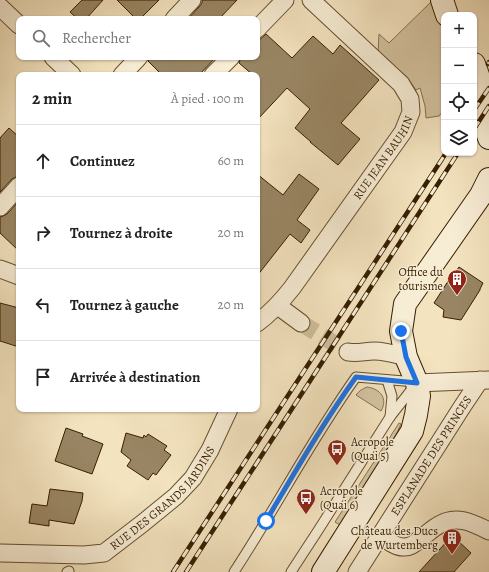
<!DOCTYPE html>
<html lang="fr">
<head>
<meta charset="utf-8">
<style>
  body { margin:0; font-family:Alegreya,serif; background:#f6f6f6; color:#222 }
  .controls { position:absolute; right:12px; top:12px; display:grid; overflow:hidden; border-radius:8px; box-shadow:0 1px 3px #0004 }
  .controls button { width:36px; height:36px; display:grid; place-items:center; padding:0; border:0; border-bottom:1px solid #e0e0e0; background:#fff; color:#222; font:20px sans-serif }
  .stop { position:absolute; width:12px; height:12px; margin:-9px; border:3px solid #1a73e8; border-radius:50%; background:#fff }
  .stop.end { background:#1a73e8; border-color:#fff; box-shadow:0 1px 4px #0008 }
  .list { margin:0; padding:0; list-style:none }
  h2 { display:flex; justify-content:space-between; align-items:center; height:52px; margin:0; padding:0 16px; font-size:17px }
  h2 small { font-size:13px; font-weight:400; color:#767676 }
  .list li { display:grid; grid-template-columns:26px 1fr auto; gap:12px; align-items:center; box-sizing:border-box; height:72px; padding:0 16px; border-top:1px solid #e0e0e0 }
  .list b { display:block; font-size:15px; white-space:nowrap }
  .list em { font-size:13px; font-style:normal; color:#767676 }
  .icon { flex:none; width:22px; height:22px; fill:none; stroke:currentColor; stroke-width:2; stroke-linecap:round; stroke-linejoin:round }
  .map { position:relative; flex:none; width:489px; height:572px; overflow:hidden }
  .search { position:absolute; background:#fff; box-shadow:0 1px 3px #0004; left:16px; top:16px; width:244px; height:44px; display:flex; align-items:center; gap:10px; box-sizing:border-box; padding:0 14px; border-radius:8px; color:#767676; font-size:15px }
  .panel { position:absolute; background:#fff; box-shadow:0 1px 3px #0004; left:16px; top:72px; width:244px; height:340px; border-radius:8px }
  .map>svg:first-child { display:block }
  .green { fill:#d3c29f; stroke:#857050 }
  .building { fill:#998563; stroke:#371f00 }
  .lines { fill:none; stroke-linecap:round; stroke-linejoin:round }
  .street-tunnel { stroke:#cdbc99; stroke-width:17; stroke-dasharray:17 8; stroke-linecap:butt }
  .lane-casing { stroke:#665030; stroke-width:11 }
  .street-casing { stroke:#665030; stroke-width:19 }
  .secondary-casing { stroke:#371f00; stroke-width:24 }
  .lane { stroke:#f7edd5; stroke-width:9 }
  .street { stroke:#f7edd5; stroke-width:17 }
  .secondary { stroke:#f7edd5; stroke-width:22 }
  .rail-casing { stroke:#371f00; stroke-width:4.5 }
  .rail { stroke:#f7edd5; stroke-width:3; stroke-dasharray:9; stroke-linecap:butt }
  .route { stroke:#1a73e8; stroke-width:5 }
  .labels { text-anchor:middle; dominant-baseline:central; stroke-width:3; stroke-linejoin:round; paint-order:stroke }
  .street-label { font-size:12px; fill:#371f00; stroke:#f7edd5 }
  .poi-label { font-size:12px; fill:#371f00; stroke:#f7edd5; text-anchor:end }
</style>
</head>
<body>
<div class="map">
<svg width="489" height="572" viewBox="0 0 489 572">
  <rect width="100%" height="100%" fill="#f3e3bf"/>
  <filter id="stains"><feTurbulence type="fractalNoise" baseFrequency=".005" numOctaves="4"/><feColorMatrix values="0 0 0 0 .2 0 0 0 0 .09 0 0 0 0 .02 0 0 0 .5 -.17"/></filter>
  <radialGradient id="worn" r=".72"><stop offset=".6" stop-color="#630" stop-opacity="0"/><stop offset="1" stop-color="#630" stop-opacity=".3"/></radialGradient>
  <g class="green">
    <path d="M433,0H434L444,32V110L439,116L426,118L425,106L420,88L416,90L407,77L378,54L379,34L389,43Z"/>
    <path d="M367,387C381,389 388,399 381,411L356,395C359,391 362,389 367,387Z"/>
    <path d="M399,423L401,424L389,450L325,555L322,553L340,525L335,522Z"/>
  </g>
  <g class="building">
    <path d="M82,0H103L86,19H78L70,12Z"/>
    <path d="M117,0H159L140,19H136Z"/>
    <path d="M202,0H237L219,19H188L199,7L202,3Z"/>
    <path d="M266,34L292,58L313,36L333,54L340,45L379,80L341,123L360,139L338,165L310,142H311L295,128L310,109L287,88L257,120V75H253L239,63L241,57H257V42Z"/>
    <path d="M149,57H216L199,75H162L148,61Z"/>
    <path d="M9,128L19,137V176L16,177L12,179L0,192V138Z"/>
    <path d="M257,174L283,195L299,174L319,189L297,220L310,230L301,243L290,234L257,276Z"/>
    <path d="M19,201V251L0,233V217L3,216L7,214Z"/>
    <path d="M459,267L483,283L480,289V290L461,320L443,317L444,310L434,303L454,272L455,273Z"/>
    <path d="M0,303L19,308V347L0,341Z"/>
    <path d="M66,428L83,434L82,436L103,444L92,474L55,461Z"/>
    <path d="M126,433L143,438L144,435L146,437L148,434L167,446L164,450L171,455L156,475L153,473L148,480L127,466L131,460L121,452Z"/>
    <path d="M50,489L83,493L82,501L74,524L49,520V526L29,523L32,504L47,506Z"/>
    <path d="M455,538L471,553L454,572H419L449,539Z"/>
  </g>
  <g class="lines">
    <path class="street-tunnel" d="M301,323L348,352"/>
    <defs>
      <g id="lane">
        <path d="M387,380L392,396L390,417"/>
        <path d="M67,572L69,571"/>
        <path d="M234,572C276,508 311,440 356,377L416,382"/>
        <path d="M291,572L319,529L390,417L415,385"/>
      </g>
      <g id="street">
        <path d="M0,7L19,25"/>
        <path d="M174,19L192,0"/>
        <path d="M257,29L285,0"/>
        <path d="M53,57L72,75"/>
        <path d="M122,75L139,57"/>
        <path d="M213,75L231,57"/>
        <path d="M0,207L19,186"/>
        <path d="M0,269L19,276"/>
        <path d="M278,306L301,323"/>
        <path id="s1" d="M257,323C271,313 281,302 292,288L403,132L411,112L410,99L401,84L311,0"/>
        <path d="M348,352C357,354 365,351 374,351C385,351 395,354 406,357"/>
        <path d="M417,383L489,380"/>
        <path d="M380,535C387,540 396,548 405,547C411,547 417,542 421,538C427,534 433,528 439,525C456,514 473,523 489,531"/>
        <path id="s2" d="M0,553L84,555L104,553L143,523L176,496L193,478L210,450L229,409"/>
        <path id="s3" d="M357,572L462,407L480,380"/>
      </g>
      <g id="secondary">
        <path d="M442,0L447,15"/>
        <path d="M474,64L489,106"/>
        <path d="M474,93L489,138"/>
        <path d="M323,572L412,431L416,415L419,396L417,383L406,357L401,331L405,304L481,195L489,179"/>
      </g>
    </defs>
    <use href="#lane" class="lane-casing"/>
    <use href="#street" class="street-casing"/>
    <use href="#secondary" class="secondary-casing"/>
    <use href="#lane" class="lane"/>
    <use href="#street" class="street"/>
    <use href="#secondary" class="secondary"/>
    <defs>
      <g id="rail">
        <path d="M488,64L489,62"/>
        <path d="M474,110L489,88"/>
        <path d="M474,129L489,106"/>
        <path d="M173,572L446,153"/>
        <path d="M186,572L458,153"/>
      </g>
    </defs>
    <use href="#rail" class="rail-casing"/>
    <use href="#rail" class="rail"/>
  </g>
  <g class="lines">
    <path class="route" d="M266,521C295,472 323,423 356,377L417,383L406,357L401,331"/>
  </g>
  <defs>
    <symbol id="building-pin" viewBox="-11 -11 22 30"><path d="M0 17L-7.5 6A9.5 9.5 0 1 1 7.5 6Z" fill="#8f2418" stroke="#f7edd5"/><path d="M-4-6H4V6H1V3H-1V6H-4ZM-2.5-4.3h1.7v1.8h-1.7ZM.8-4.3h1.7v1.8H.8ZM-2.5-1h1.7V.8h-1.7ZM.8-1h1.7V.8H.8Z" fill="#fff"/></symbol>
    <symbol id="bus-pin" viewBox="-11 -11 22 30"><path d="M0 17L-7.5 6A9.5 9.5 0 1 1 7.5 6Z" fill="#8f2418" stroke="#f7edd5"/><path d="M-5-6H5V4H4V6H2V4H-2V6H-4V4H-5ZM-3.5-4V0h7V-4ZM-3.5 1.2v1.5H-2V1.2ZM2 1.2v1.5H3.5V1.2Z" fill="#fff"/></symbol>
  </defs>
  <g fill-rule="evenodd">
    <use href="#building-pin" x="446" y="268" width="22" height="30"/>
    <use href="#bus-pin" x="326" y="438" width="22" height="30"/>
    <use href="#bus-pin" x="295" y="487" width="22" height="30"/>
    <use href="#building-pin" x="441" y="527" width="22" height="30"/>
  </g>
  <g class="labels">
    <g class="street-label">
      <text stroke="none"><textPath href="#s1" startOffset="209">RUE JEAN BAUHIN</textPath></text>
      <text stroke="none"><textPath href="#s3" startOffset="138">ESPLANADE DES PRINCES</textPath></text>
      <text stroke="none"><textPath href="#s2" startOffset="185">RUE DES GRANDS JARDINS</textPath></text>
    </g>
    <g class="poi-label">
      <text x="443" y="272">Office du<tspan x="443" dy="14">tourisme</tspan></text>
      <text x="351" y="442" text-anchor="start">Acropole<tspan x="351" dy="14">(Quai 5)</tspan></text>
      <text x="320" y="491" text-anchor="start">Acropole<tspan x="320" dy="14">(Quai 6)</tspan></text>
      <text x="438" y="531">Château des Ducs<tspan x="438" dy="14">de Wurtemberg</tspan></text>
    </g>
  </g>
  <rect width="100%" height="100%" filter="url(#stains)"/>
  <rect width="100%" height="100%" fill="url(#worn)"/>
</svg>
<div class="controls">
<button>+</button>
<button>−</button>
<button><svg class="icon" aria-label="locate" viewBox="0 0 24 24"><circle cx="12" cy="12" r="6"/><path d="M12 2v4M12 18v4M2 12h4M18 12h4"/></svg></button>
<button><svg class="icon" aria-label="layers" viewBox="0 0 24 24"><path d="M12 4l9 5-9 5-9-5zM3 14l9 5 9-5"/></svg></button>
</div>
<div class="stop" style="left:266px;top:521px"></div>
<div class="stop end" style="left:401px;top:331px"></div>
<div class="search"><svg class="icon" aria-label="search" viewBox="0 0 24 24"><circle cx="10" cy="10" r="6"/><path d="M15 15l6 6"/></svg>Rechercher</div>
<section class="panel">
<h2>2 min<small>À pied · 100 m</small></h2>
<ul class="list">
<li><svg class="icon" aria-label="ahead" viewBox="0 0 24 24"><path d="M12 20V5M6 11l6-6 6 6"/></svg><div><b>Continuez</b></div><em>60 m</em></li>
<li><svg class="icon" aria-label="right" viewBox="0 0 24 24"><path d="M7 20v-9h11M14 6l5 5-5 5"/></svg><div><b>Tournez à droite</b></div><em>20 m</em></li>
<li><svg class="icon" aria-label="left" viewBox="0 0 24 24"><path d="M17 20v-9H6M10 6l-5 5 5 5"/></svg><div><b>Tournez à gauche</b></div><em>20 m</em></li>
<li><svg class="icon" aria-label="arrive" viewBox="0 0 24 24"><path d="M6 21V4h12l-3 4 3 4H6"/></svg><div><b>Arrivée à destination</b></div></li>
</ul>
</section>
</div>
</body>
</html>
